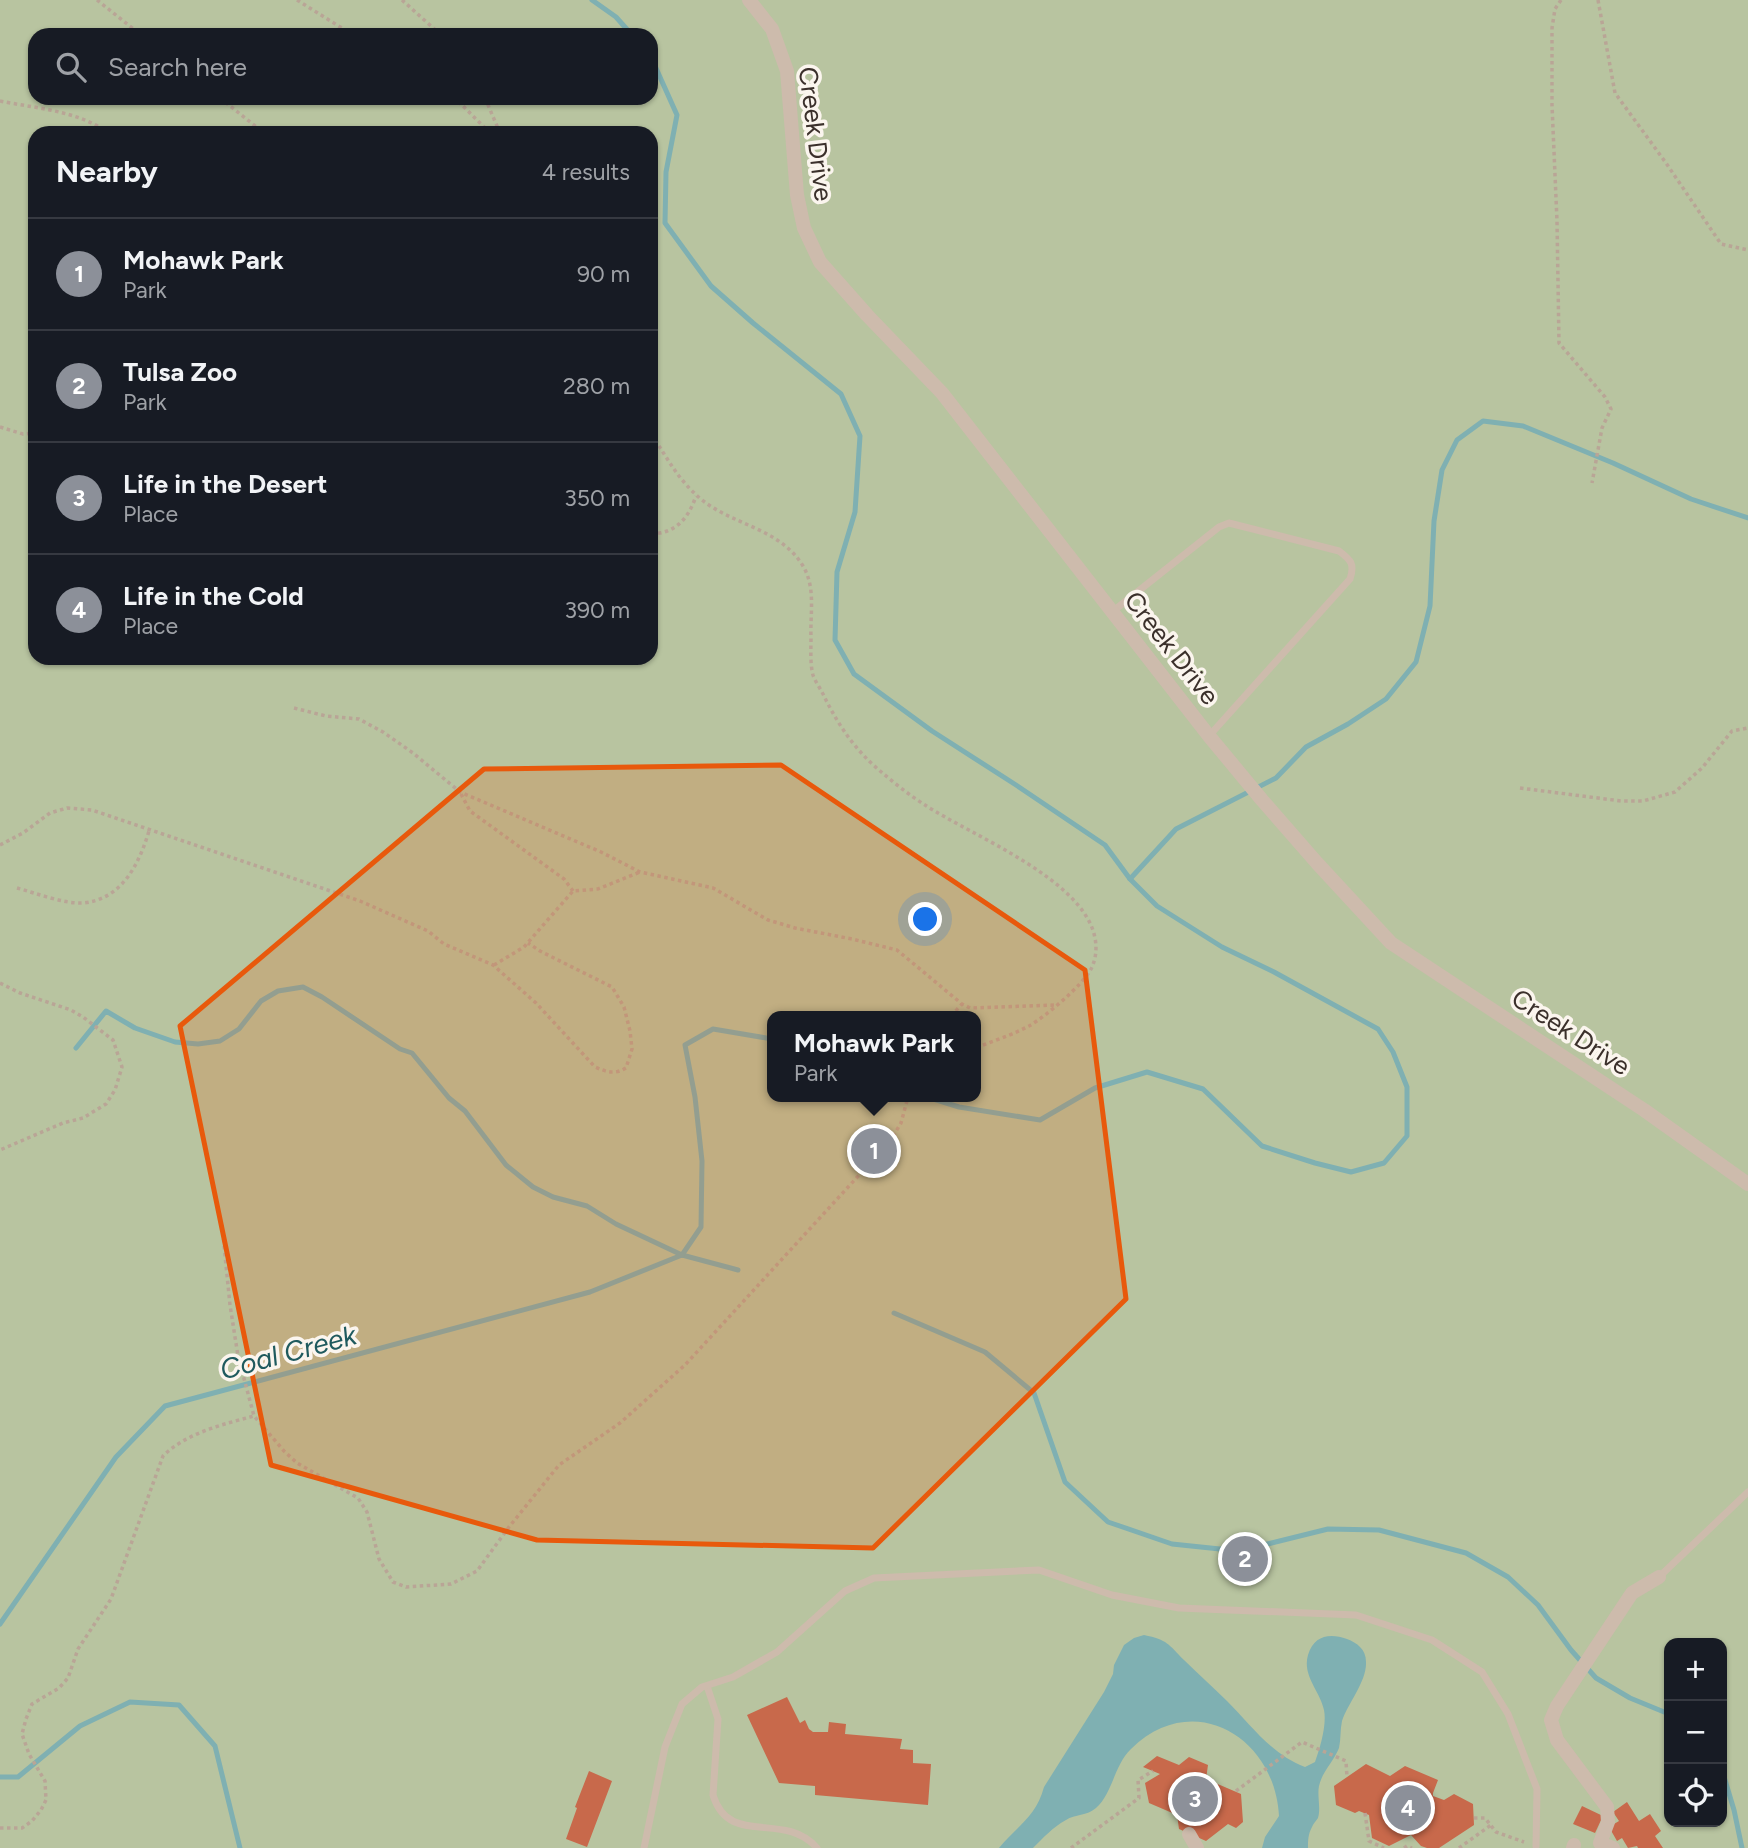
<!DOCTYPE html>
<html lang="en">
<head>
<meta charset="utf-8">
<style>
  body { margin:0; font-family:Figtree,sans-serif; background:#242831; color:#f1f3f6 }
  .controls { position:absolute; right:21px; bottom:21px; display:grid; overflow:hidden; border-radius:14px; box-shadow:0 2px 5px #0004 }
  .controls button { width:63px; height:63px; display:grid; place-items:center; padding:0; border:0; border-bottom:2px solid #363941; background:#171b24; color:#f1f3f6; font:35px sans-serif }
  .you { position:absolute; left:926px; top:920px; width:24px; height:24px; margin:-18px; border:5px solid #fff; border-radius:50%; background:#1a73e8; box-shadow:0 0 0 10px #1a73e833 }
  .badge { display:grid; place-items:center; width:46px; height:46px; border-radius:50%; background:#8c9099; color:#fff; font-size:23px; font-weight:700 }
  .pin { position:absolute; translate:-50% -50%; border:4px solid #fff; box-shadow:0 2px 7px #0006 }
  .popup { position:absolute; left:767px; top:1011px; width:214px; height:91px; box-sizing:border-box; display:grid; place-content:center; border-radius:14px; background:#171b24; filter:drop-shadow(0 2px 5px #0005); font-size:23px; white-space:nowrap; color:#9ea1a6 }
  .popup b { font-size:26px; color:#f1f3f6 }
  .popup::after { content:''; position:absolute; left:50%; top:100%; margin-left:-14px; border:14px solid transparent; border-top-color:#171b24 }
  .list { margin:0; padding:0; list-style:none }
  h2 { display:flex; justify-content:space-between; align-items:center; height:91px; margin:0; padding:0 28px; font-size:30px }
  h2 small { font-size:23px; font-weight:400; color:#9ea1a6 }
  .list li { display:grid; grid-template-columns:46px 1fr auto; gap:21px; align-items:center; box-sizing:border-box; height:112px; padding:0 28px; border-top:2px solid #363941 }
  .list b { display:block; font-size:26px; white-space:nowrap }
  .list p { margin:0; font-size:23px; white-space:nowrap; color:#9ea1a6 }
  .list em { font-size:23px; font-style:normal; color:#9ea1a6 }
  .icon { flex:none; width:38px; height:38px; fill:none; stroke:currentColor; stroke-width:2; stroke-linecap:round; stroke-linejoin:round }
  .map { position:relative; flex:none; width:1748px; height:1848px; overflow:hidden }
  .search { position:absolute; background:#171b24; box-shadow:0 2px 5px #0004; left:28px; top:28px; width:630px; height:77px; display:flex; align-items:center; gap:18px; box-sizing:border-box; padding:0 24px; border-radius:21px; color:#9ea1a6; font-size:26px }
  .panel { position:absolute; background:#171b24; box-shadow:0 2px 5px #0004; left:28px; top:126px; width:630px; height:539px; border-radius:21px }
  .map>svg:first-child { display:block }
  .green { fill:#b8c4a0; fill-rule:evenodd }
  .water { fill:#7fb0b2 }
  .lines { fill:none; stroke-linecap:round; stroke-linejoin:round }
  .stream { stroke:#7fb0b2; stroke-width:5 }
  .building { fill:#c8694b }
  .path { stroke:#b9a596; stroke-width:3.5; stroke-dasharray:3.5 3.5; stroke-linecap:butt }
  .lane { stroke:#cdbbac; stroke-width:7 }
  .street { stroke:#cdbbac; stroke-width:14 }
  .marked { fill:#e8590c; fill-opacity:0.2; stroke:#e8590c; stroke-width:5; stroke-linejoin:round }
  .labels { text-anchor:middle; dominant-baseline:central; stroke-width:7; stroke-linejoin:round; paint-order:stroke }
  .street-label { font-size:26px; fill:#3b302b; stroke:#fbf5ee }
  .water-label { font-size:28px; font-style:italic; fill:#1f5a5e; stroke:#fbf5ee }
</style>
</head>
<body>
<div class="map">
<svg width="1748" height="1848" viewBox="0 0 1748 1848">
  <rect width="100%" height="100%" fill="#f4ebe1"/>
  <path class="green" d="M0,0H1748V1848H0ZM35,35H651V98H35ZM35,133H651V658H35ZM772,1016H976V1097H772ZM1669,1643H1722V1822H1669Z"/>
  <path class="water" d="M1144,1635C1168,1640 1168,1644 1184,1660C1198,1674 1213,1687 1227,1701C1251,1725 1272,1755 1305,1767L1315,1762C1320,1748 1327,1725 1324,1710C1320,1691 1302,1676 1308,1655C1314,1635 1330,1633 1347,1639C1357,1643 1366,1649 1366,1662C1367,1681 1348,1703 1342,1721C1340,1730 1341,1739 1339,1748C1334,1761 1322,1772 1319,1786C1317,1796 1321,1808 1318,1818C1316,1821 1313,1824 1312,1827C1308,1834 1308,1841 1308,1848H1262L1265,1837L1279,1816C1275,1737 1193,1688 1131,1749C1114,1765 1113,1793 1096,1808C1087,1816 1075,1814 1066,1820C1053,1827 1043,1838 1033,1848H999C1018,1825 1036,1817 1044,1787L1104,1692L1113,1674L1114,1665L1124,1645L1134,1638Z"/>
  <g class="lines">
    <g class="stream">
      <path d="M592,0L616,17L632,35"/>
      <path d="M651,57L677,115L666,172L665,223L711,286L753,323L841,394L860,436L855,512L837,572L835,640L854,674L932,731L1016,785L1105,845L1130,879L1157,906L1222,947L1274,972L1378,1029L1393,1052L1407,1087V1136L1384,1163L1351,1172L1315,1163L1262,1146L1203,1089L1147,1072L1095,1088L1040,1120L959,1107L927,1097"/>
      <path d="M1130,879L1176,829L1276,778L1306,747L1348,724L1386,699L1416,662L1430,606L1434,521L1442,470L1457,440L1483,421L1523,426L1613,463L1691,499L1748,518"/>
      <path d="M76,1048L106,1011L135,1028L175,1042L198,1044L220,1041L239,1029L261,1001L278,991L303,987L322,997L400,1049L412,1053L449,1098L465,1111L506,1165L533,1187L553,1197L587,1206L616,1224L682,1255L738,1270"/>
      <path d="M682,1255L701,1227L702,1161L695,1097L685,1045L713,1029L772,1039"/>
      <path d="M894,1313L985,1352L1034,1393L1065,1482L1108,1522L1172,1544L1239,1551L1328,1529L1379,1530L1466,1553L1508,1577L1538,1605L1571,1650L1596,1678L1630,1698L1669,1714"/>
      <path d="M0,1624L116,1457L165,1406L590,1292L682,1255"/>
      <path d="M1722,1770L1734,1810L1742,1848"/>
      <path d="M0,1777H18L80,1726L130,1702L179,1705L215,1746L240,1848"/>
    </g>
  </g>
  <g class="building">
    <path d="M787,1697L800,1723L805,1720L809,1729L813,1732H828L829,1722L846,1724L845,1734L902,1739L900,1749L913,1750V1763L931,1764L928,1805L815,1795V1786L779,1783L747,1715Z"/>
    <path d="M1157,1756L1179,1765L1189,1757L1208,1765L1206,1779L1241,1794L1243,1822L1236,1828L1228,1824L1206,1841L1179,1829L1177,1815L1149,1803L1145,1783L1160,1774L1143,1767Z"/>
    <path d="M1366,1764L1390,1776L1405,1766L1438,1780L1433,1793V1796L1444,1800L1454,1794L1473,1804L1474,1825L1439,1848H1427L1421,1846L1411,1835L1389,1846L1372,1838L1369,1815L1359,1811L1355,1813L1336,1805L1334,1786Z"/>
    <path d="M589,1771L612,1781L587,1847L566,1839L577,1808L575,1807Z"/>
    <path d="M1627,1802L1639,1821L1650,1814L1661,1831L1655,1836L1663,1848H1638L1637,1846L1628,1848L1622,1838L1617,1841L1609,1827L1619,1821L1613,1812Z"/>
    <path d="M1582,1806L1603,1816L1595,1833L1573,1824Z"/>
  </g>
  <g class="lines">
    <g class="path">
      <path d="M97,0L141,35"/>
      <path d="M297,0L353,35"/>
      <path d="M402,0L441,35"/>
      <path d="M1561,0L1555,9L1552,28V105L1557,221L1559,343L1605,397L1611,409L1602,428L1592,483"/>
      <path d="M1598,0L1615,93L1666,163L1721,244L1748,250"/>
      <path d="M220,98L264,133"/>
      <path d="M452,98L462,105L490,133"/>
      <path d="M485,98L500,133"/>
      <path d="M0,101C34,108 80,111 108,133"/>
      <path d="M0,427L23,434L35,433"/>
      <path d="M651,434C669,460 677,479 702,500C733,525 781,529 803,566C816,588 810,613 811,638C811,649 810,664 813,675C815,681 820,688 823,694C837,723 854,749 879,770C893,782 909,795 925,805C972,836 1084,879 1095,938C1097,949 1096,959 1091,969C1083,985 1045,1017 1029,1026C1012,1035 993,1041 976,1048"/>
      <path d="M651,534C676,533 688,519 696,496"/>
      <path d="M294,708L326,716L359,719L383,732L413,753L460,792L601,852L640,872L713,888L768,920L795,928L852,939L897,950L962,1004L970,1008L1054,1005"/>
      <path d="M1520,788L1621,801H1643L1675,792L1702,768L1732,731L1748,728"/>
      <path d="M461,794L470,811L564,879L573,891"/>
      <path d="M0,845L23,833L50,813L67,808L92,810L360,901L428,931L444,944L493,965L536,1003L595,1067C607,1072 614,1075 626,1068L632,1049L630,1031L624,1007L612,987L540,951L528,943"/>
      <path d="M17,888C35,893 65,904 82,903C122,900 139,864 149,831"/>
      <path d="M494,965L524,947L573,891L598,889L640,872"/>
      <path d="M0,983L20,993L71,1010L83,1017L113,1040L122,1067L115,1090L106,1104L83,1118L63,1123L0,1150"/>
      <path d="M951,1016L962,1004"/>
      <path d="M222,1225L230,1305L238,1356L254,1416L284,1451L297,1463L358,1498L367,1512L379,1559L393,1582L406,1587L451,1584L477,1571L509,1527L559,1465L620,1423L685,1365L872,1161L892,1138L901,1123L908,1097"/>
      <path d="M1236,1791L1302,1742L1346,1761L1347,1777"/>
      <path d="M1365,1813L1369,1841L1384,1848"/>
      <path d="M1474,1818H1485L1496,1832L1524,1842"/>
      <path d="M0,1828H22L32,1821L41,1810L46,1800L45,1781L29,1754L22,1734L26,1719L32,1704L59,1688L68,1678L78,1649L111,1599L163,1456C186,1433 224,1424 254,1416"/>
      <path d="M1071,1848L1139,1798L1138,1780L1153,1771"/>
      <path d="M1404,1848L1407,1846L1412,1848"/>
      <path d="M1459,1848L1491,1825"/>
    </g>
    <g class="lane">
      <path d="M1112,612L1219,527L1229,523L1339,551C1351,560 1355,564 1350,579L1209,736"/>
      <path d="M1659,1577L1748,1492"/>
      <path d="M707,1686L718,1719L713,1795C729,1848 784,1810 817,1848"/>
      <path d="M644,1848L665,1747L682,1704L702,1687L733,1677L777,1652L845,1591L874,1578L1039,1570L1112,1595L1179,1608L1356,1615L1432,1640L1482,1672L1508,1714L1537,1789L1536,1846"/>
    </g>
    <g class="street">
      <path d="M749,0L772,29L787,71L797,195L804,228L820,262L867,315L942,393L1209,736L1262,800L1317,863L1391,943L1644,1110L1748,1184"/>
      <path d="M1189,1834L1197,1848"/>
      <path d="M1573,1848L1574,1845"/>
      <path d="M1613,1848L1600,1843L1608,1822L1607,1807L1557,1740L1551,1720L1557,1706L1632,1593L1659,1577"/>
    </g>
  </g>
  <path class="marked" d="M781,765L1085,970L1126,1299L873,1548L537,1540L271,1465L180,1026L484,769Z"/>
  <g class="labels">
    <g class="street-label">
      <text transform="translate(816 134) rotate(83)">Creek Drive</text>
      <text transform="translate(1172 648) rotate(52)">Creek Drive</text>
      <text transform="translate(1571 1032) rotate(33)">Creek Drive</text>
    </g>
    <g class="water-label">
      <text transform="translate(288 1352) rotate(-15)">Coal Creek</text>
    </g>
  </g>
</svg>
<div class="controls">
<button>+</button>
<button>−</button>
<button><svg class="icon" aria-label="locate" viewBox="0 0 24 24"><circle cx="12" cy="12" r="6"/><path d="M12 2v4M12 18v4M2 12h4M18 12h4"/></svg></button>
</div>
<div class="you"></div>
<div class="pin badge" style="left:874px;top:1151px">1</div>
<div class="popup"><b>Mohawk Park</b>Park</div>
<div class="pin badge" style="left:1245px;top:1559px">2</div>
<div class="pin badge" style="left:1195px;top:1799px">3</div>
<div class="pin badge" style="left:1408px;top:1808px">4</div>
<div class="search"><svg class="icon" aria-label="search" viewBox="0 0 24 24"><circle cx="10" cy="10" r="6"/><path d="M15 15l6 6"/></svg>Search here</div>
<section class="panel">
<h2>Nearby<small>4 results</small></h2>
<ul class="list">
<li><span class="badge">1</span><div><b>Mohawk Park</b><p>Park</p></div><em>90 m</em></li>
<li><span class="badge">2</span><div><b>Tulsa Zoo</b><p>Park</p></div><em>280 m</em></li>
<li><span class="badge">3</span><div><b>Life in the Desert</b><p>Place</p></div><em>350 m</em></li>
<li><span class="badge">4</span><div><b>Life in the Cold</b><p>Place</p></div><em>390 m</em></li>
</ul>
</section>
</div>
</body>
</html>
